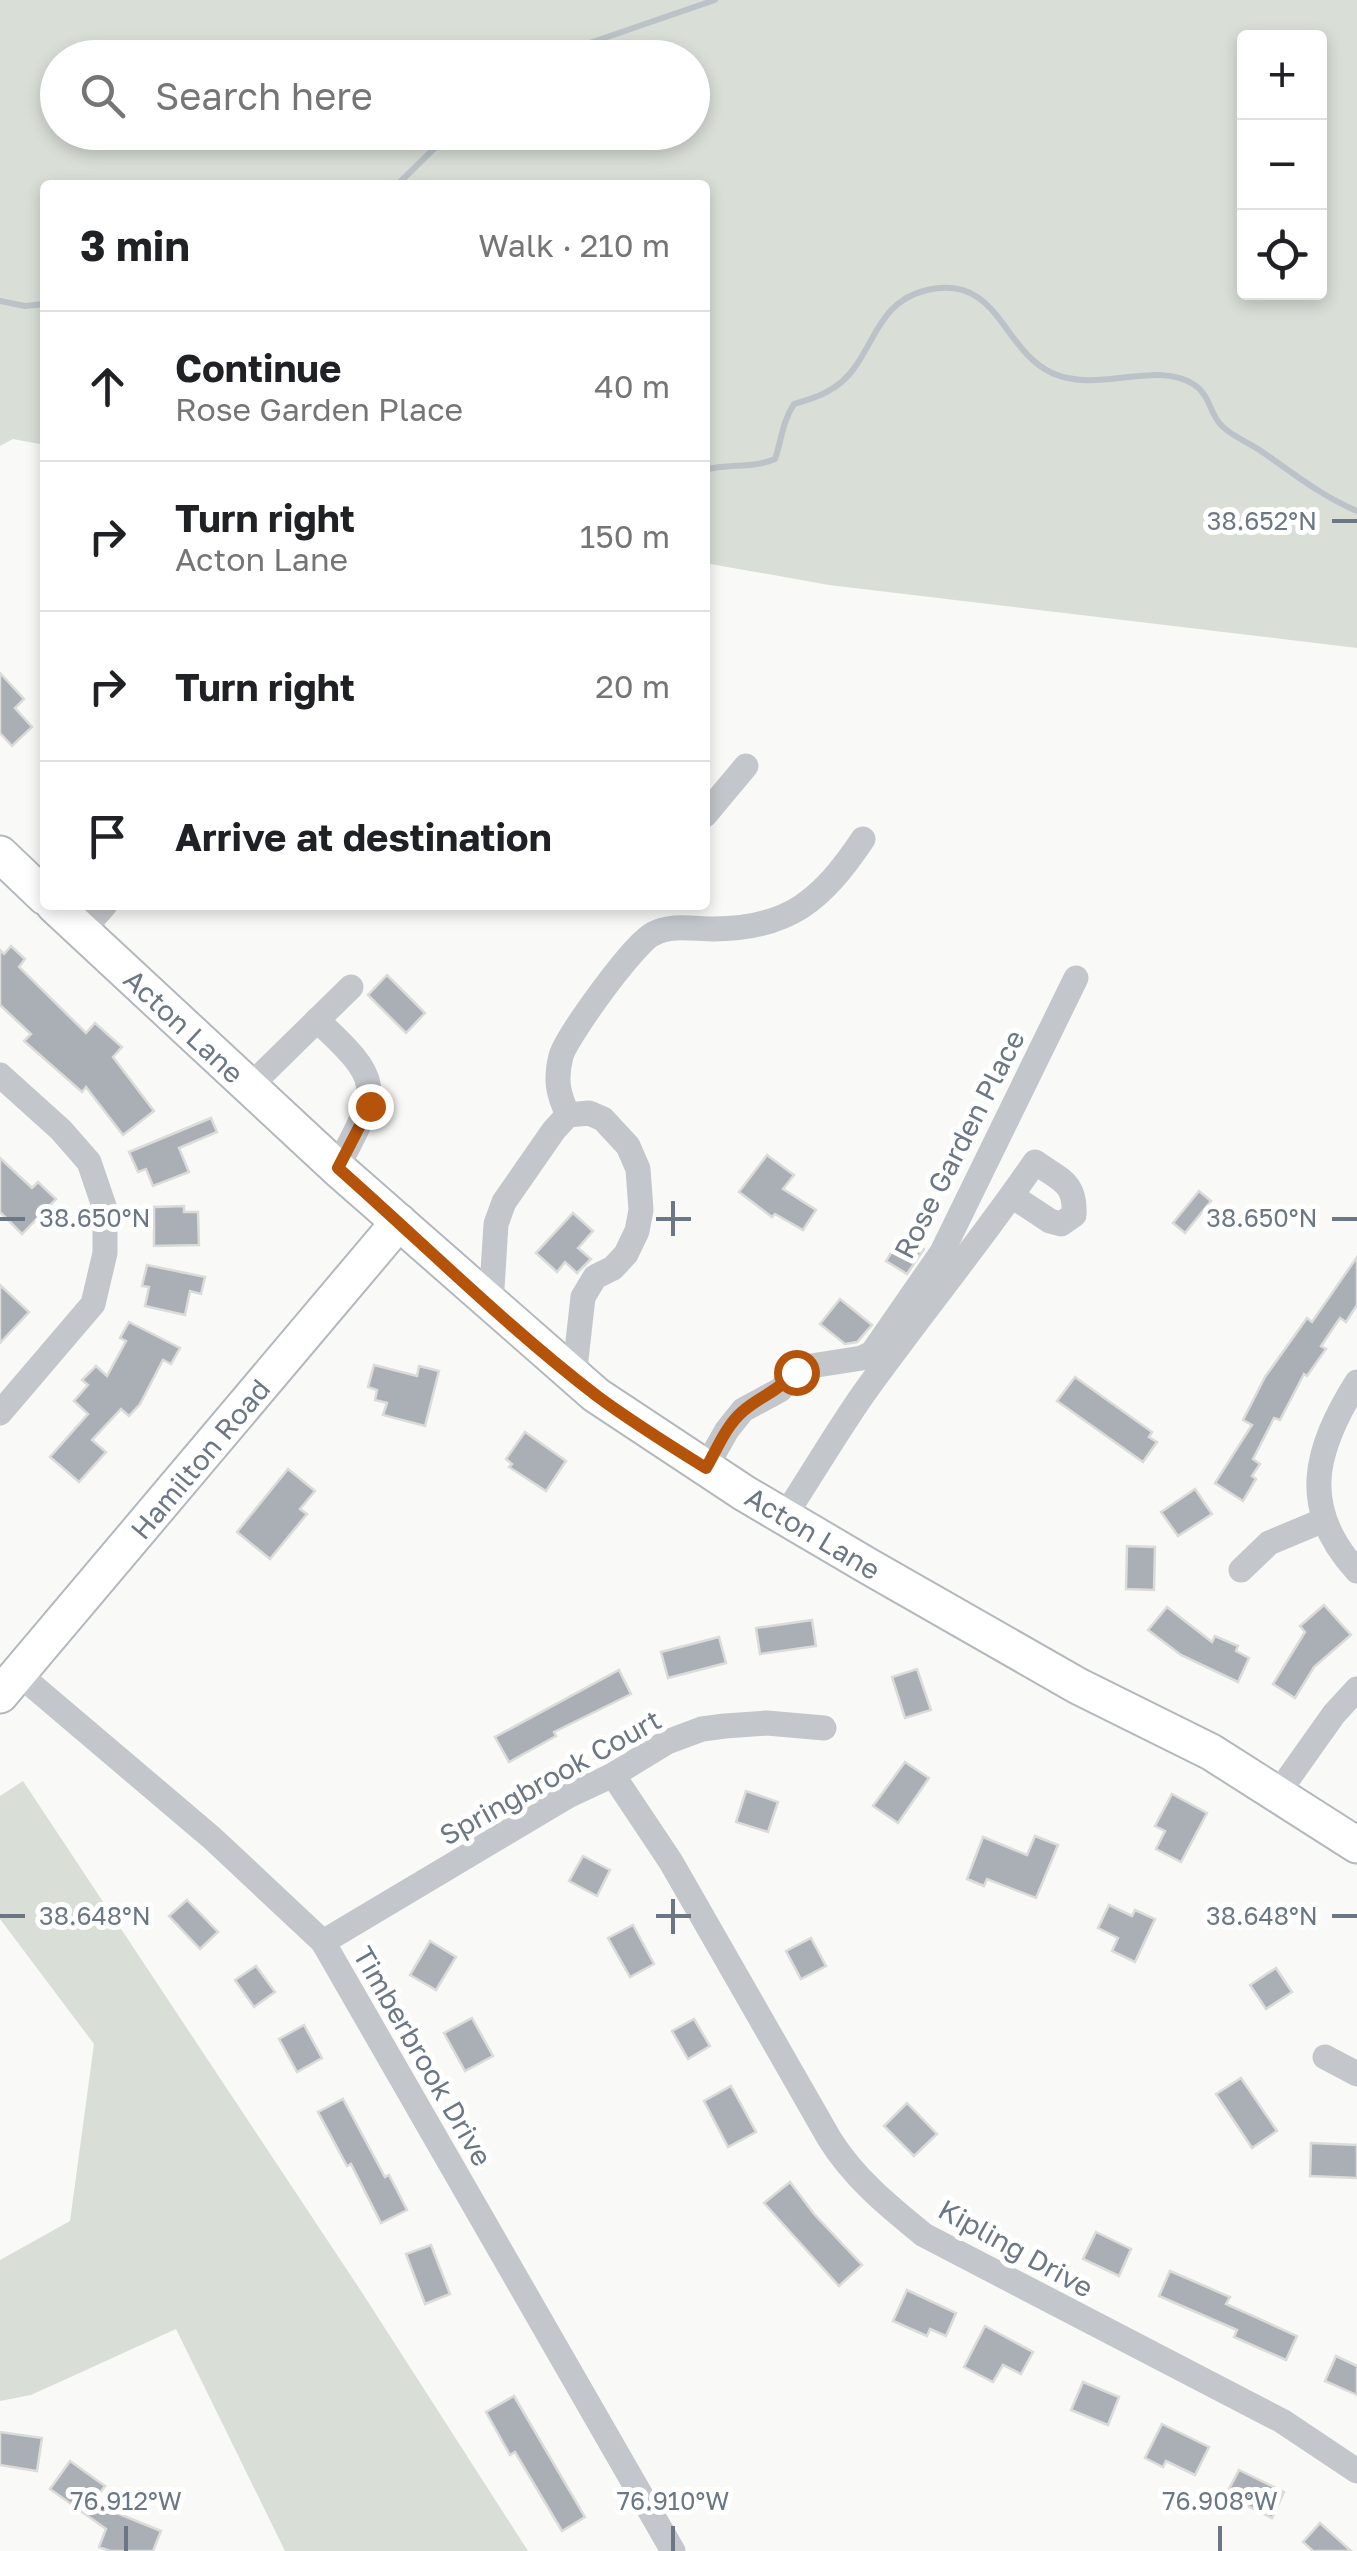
<!DOCTYPE html>
<html lang="en">
<head>
<meta charset="utf-8">
<style>
  body { margin:0; font-family:"Golos Text",sans-serif; background:#f6f6f6; color:#202124 }
  .controls { position:absolute; right:30px; top:30px; display:grid; overflow:hidden; border-radius:10px; box-shadow:0 5px 15px #0003 }
  .controls button { width:90px; height:90px; display:grid; place-items:center; padding:0; border:0; border-bottom:2px solid #e0e0e0; background:#fff; color:#202124; font:50px sans-serif }
  .stop { position:absolute; width:30px; height:30px; margin:-22px; border:8px solid #b45309; border-radius:50%; background:#fff }
  .stop.end { background:#b45309; border-color:#fff; box-shadow:0 2px 10px #0008 }
  .list { margin:0; padding:0; list-style:none }
  h2 { display:flex; justify-content:space-between; align-items:center; height:130px; margin:0; padding:0 40px; font-size:42px }
  h2 small { font-size:32px; font-weight:400; color:#757577 }
  .list li { display:grid; grid-template-columns:65px 1fr auto; gap:30px; align-items:center; box-sizing:border-box; height:150px; padding:0 40px; border-top:2px solid #e0e0e0 }
  .list b { display:block; font-size:38px; white-space:nowrap }
  .list p { margin:0; font-size:32px; white-space:nowrap; color:#757577 }
  .list em { font-size:32px; font-style:normal; color:#757577 }
  .icon { flex:none; width:55px; height:55px; fill:none; stroke:currentColor; stroke-width:2; stroke-linecap:round; stroke-linejoin:round }
  .map { position:relative; flex:none; width:1357px; height:2551px; overflow:hidden }
  .search { position:absolute; background:#fff; box-shadow:0 5px 15px #0003; left:40px; top:40px; width:670px; height:110px; display:flex; align-items:center; gap:25px; box-sizing:border-box; padding:0 35px; border-radius:55px; color:#757577; font-size:38px }
  .panel { position:absolute; background:#fff; box-shadow:0 5px 15px #0003; left:40px; top:180px; width:670px; height:730px; border-radius:10px }
  .map>svg:first-child { display:block }
  .green { fill:#d9ded7; fill-rule:evenodd }
  .lines { fill:none; stroke-linecap:round; stroke-linejoin:round }
  .stream { stroke:#bbc3c8; stroke-width:6 }
  .building { fill:#a9afb5; stroke:#dbdbd9; stroke-width:2.5 }
  .secondary-casing { stroke:#b3b8bd; stroke-width:39 }
  .street { stroke:#c3c6ca; stroke-width:25 }
  .secondary { stroke:#fff; stroke-width:35 }
  .route { stroke:#b45309; stroke-width:12 }
  .ticks { fill:none; stroke:#6b7785; stroke-width:4 }
  .labels { text-anchor:middle; dominant-baseline:central; stroke-width:10; stroke-linejoin:round; paint-order:stroke }
  .street-label { font-size:28px; fill:#6b7785; stroke:#fff }
  .ticks-label { font-size:25px; text-anchor:middle; fill:#6b7785; stroke:#fff; stroke-width:10; stroke-linejoin:round; paint-order:stroke }
</style>
</head>
<body>
<div class="map">
<svg width="1357" height="2551" viewBox="0 0 1357 2551">
  <rect width="100%" height="100%" fill="#f9f9f7"/>
  <g class="green">
    <path d="M0,0H1357V648L829,585L705,563V185H45V445L13,439L0,446ZM1244,38H1320V292H1244ZM58,58H692V132H58Z"/>
    <path d="M23,1781L361,2291L528,2551H285L176,2329L31,2395L0,2401V2260L70,2221L94,2044L0,1919V1796Z"/>
  </g>
  <g class="lines">
    <g class="stream">
      <path d="M546,58L715,0"/>
      <path d="M397,185L451,132"/>
      <path d="M0,301L25,306L45,304"/>
      <path d="M705,470C728,463 752,469 775,459C782,439 782,422 794,404C806,400 820,397 830,390C875,365 869,303 927,290C999,274 1001,349 1052,373C1098,394 1154,360 1193,384C1211,395 1209,414 1222,426C1233,437 1248,442 1261,451C1293,473 1321,496 1357,511"/>
    </g>
  </g>
  <g class="building">
    <path d="M0,673L24,699L15,708L32,727L12,746L0,733Z"/>
    <path d="M11,946L25,959L19,967L86,1033L95,1023L122,1047L113,1057L154,1111L123,1135L86,1087L82,1092L24,1041L31,1034L0,1005V950L4,954Z"/>
    <path d="M387,975L425,1013L406,1033L368,995Z"/>
    <path d="M211,1118L217,1132L179,1148L189,1172L153,1186L146,1169L138,1172L129,1152Z"/>
    <path d="M767,1155L794,1175L783,1189L816,1210L803,1230L775,1214L772,1217L739,1192Z"/>
    <path d="M0,1158L32,1188L38,1182L56,1199L22,1234L0,1212Z"/>
    <path d="M1199,1191L1211,1201L1185,1233L1173,1223Z"/>
    <path d="M184,1206V1212H198L199,1245L154,1246V1207Z"/>
    <path d="M573,1213L593,1231L578,1248L591,1259L577,1273L565,1262L557,1272L536,1253Z"/>
    <path d="M902,1235L924,1249L907,1274L886,1261Z"/>
    <path d="M1357,1257V1305L1346,1322L1340,1318L1321,1346L1326,1349L1307,1376L1304,1374L1280,1420L1274,1418L1253,1459L1260,1464L1252,1476L1256,1479L1243,1501L1215,1483L1252,1425L1243,1420L1265,1377L1307,1318L1312,1322Z"/>
    <path d="M147,1265L205,1277L201,1294L190,1291L185,1315L145,1306L149,1287L142,1286Z"/>
    <path d="M0,1285L29,1312L0,1343Z"/>
    <path d="M840,1299L872,1325L857,1342L845,1344L820,1324Z"/>
    <path d="M129,1322L180,1348L171,1364L163,1360L140,1404L129,1416L121,1409L92,1440L106,1452L79,1482L50,1457L88,1414L74,1401L88,1385L82,1380L96,1366L107,1376L126,1341L120,1338Z"/>
    <path d="M374,1365L417,1376L419,1366L439,1371L425,1426L383,1415L387,1403L375,1400L377,1390L368,1387Z"/>
    <path d="M1075,1377L1152,1432L1149,1437L1157,1442L1143,1462L1057,1401Z"/>
    <path d="M525,1432L566,1461L546,1491L509,1467L512,1464L506,1459Z"/>
    <path d="M288,1469L315,1491L300,1509L307,1514L270,1559L237,1532Z"/>
    <path d="M1195,1489L1212,1514L1178,1536L1161,1512Z"/>
    <path d="M1127,1546L1155,1547L1154,1590L1126,1589Z"/>
    <path d="M1324,1605L1351,1635L1314,1667L1295,1698L1273,1684L1305,1632L1300,1626Z"/>
    <path d="M1167,1607L1212,1642L1215,1636L1238,1646L1236,1651L1249,1658L1238,1682L1181,1655L1148,1630Z"/>
    <path d="M812,1620L816,1646L760,1654L756,1628Z"/>
    <path d="M719,1637L726,1663L668,1678L661,1652Z"/>
    <path d="M917,1669L931,1710L905,1718L892,1677Z"/>
    <path d="M619,1670L631,1694L554,1732L556,1736L509,1762L495,1737Z"/>
    <path d="M905,1762L929,1778L898,1823L873,1806Z"/>
    <path d="M746,1791L778,1802L768,1832L736,1822Z"/>
    <path d="M1172,1794L1207,1813L1181,1862L1156,1849L1165,1831L1155,1826Z"/>
    <path d="M1035,1836L1058,1845L1036,1898L987,1879L984,1886L967,1879L983,1837L1027,1855Z"/>
    <path d="M583,1856L610,1870L597,1896L569,1881Z"/>
    <path d="M187,1900L218,1932L200,1949L169,1916Z"/>
    <path d="M1109,1905L1132,1916L1135,1910L1155,1919L1135,1962L1112,1951L1118,1938L1098,1928Z"/>
    <path d="M633,1925L654,1964L630,1977L608,1938Z"/>
    <path d="M811,1938L826,1966L801,1979L786,1951Z"/>
    <path d="M430,1941L456,1957L436,1990L410,1975Z"/>
    <path d="M256,1966L275,1992L254,2007L235,1980Z"/>
    <path d="M1276,1968L1292,1992L1266,2009L1250,1985Z"/>
    <path d="M472,2018L493,2056L465,2071L444,2033Z"/>
    <path d="M694,2019L710,2046L688,2059L672,2031Z"/>
    <path d="M304,2025L322,2058L297,2072L279,2039Z"/>
    <path d="M1241,2078L1277,2131L1252,2148L1216,2094Z"/>
    <path d="M731,2086L756,2132L728,2147L704,2101Z"/>
    <path d="M343,2099L385,2177L389,2175L407,2210L381,2223L351,2164L347,2166L318,2112Z"/>
    <path d="M907,2103L937,2134L914,2156L884,2126Z"/>
    <path d="M1311,2143L1357,2145V2178L1310,2176Z"/>
    <path d="M790,2182L814,2214L862,2265L839,2286L764,2203Z"/>
    <path d="M1096,2232L1131,2249L1119,2276L1083,2259Z"/>
    <path d="M431,2245L450,2294L425,2304L406,2254Z"/>
    <path d="M1170,2271L1230,2297L1226,2304L1297,2336L1286,2360L1234,2337L1237,2330L1159,2296Z"/>
    <path d="M907,2290L956,2313L946,2336L930,2329L927,2336L893,2321Z"/>
    <path d="M985,2326L1033,2352L1021,2374L1003,2365L993,2382L964,2367Z"/>
    <path d="M1336,2356L1357,2366V2395L1325,2381Z"/>
    <path d="M1083,2382L1119,2397L1108,2425L1071,2410Z"/>
    <path d="M514,2396L585,2517L562,2531L515,2452L510,2455L486,2412Z"/>
    <path d="M1162,2424L1209,2447L1195,2475L1166,2461L1163,2467L1145,2458Z"/>
    <path d="M0,2432L42,2438L37,2471L0,2465Z"/>
    <path d="M70,2461L105,2486L92,2503L161,2531L153,2551H110L99,2547L106,2529L50,2489Z"/>
    <path d="M1239,2470L1284,2492L1272,2518L1226,2495Z"/>
    <path d="M1320,2523L1351,2551H1313L1303,2542Z"/>
  </g>
  <g class="lines">
    <defs>
      <g id="secondary">
        <path d="M0,854L45,897"/>
        <path d="M54,905L337,1168L596,1395L744,1493L868,1566L1078,1686L1211,1752L1357,1845"/>
        <path d="M0,1695L399,1222"/>
      </g>
    </defs>
    <use href="#secondary" class="secondary-casing"/>
    <g class="street">
      <path d="M705,815L746,766"/>
      <path d="M82,931L105,905"/>
      <path d="M317,1020C386,1084 379,1087 337,1168"/>
      <path d="M0,1075L61,1130L89,1162L105,1209V1253L93,1304L0,1413"/>
      <path d="M249,1087L351,987"/>
      <path d="M568,1115C558,1094 555,1080 561,1056C567,1036 634,943 653,934C671,924 694,929 713,929C789,929 822,900 863,839"/>
      <path d="M491,1304L496,1224L504,1202L554,1130L568,1115L589,1113L603,1119L628,1146L638,1169L641,1210L637,1231L626,1254L613,1268L595,1277L583,1297L574,1377"/>
      <path d="M1357,1382C1315,1449 1298,1507 1357,1571"/>
      <path d="M706,1467L727,1430L743,1410L780,1390L796,1372L811,1366L862,1358L872,1353L942,1252L1076,978"/>
      <path d="M784,1517C811,1476 836,1433 864,1393C920,1315 981,1241 1035,1162C1060,1180 1076,1182 1074,1215L1061,1224L1050,1221L1012,1196"/>
      <path d="M1241,1570L1269,1543L1324,1520"/>
      <path d="M20,1675L212,1838L323,1942L673,2551"/>
      <path d="M613,1775L671,1862L829,2138C854,2178 887,2205 924,2235L1282,2421L1357,2471"/>
      <path d="M1278,1793L1334,1714L1357,1689"/>
      <path d="M323,1942L568,1796L613,1775L667,1742L702,1729L725,1726L767,1723L824,1728"/>
      <path d="M1325,2057L1357,2074"/>
    </g>
    <use href="#secondary" class="secondary"/>
  </g>
  <g class="lines">
    <path class="route" d="M370,1106L338,1168C424,1244 506,1326 597,1396C632,1422 669,1445 706,1468C717,1449 726,1426 742,1412C760,1396 776,1393 796,1372"/>
  </g>
  <path class="ticks" d="M1332,521H1357M673,1201V1236M0,1219H25M656,1219H691M1332,1219H1357M673,1899V1934M0,1916H25M656,1916H691M1332,1916H1357M126,2526V2551M673,2526V2551M1220,2526V2551"/>
  <g class="labels">
    <g class="street-label">
      <text transform="translate(184 1026) rotate(43)">Acton Lane</text>
      <text transform="translate(959 1144) rotate(-63)">Rose Garden Place</text>
      <text transform="translate(200 1459) rotate(-50)">Hamilton Road</text>
      <text transform="translate(813 1533) rotate(31)">Acton Lane</text>
      <text transform="translate(550 1777) rotate(-29)">Springbrook Court</text>
      <text transform="translate(423 2056) rotate(60)">Timberbrook Drive</text>
      <text transform="translate(1016 2248) rotate(29)">Kipling Drive</text>
    </g>
  </g>
  <g class="ticks-label">
    <text x="1262" y="530">38.652°N</text>
    <text x="95" y="1227">38.650°N</text>
    <text x="1262" y="1227">38.650°N</text>
    <text x="95" y="1925">38.648°N</text>
    <text x="1262" y="1925">38.648°N</text>
    <text x="126" y="2510">76.912°W</text>
    <text x="673" y="2510">76.910°W</text>
    <text x="1220" y="2510">76.908°W</text>
  </g>
</svg>
<div class="controls">
<button>+</button>
<button>−</button>
<button><svg class="icon" aria-label="locate" viewBox="0 0 24 24"><circle cx="12" cy="12" r="6"/><path d="M12 2v4M12 18v4M2 12h4M18 12h4"/></svg></button>
</div>
<div class="stop" style="left:796px;top:1372px"></div>
<div class="stop end" style="left:370px;top:1106px"></div>
<div class="search"><svg class="icon" aria-label="search" viewBox="0 0 24 24"><circle cx="10" cy="10" r="6"/><path d="M15 15l6 6"/></svg>Search here</div>
<section class="panel">
<h2>3 min<small>Walk · 210 m</small></h2>
<ul class="list">
<li><svg class="icon" aria-label="ahead" viewBox="0 0 24 24"><path d="M12 20V5M6 11l6-6 6 6"/></svg><div><b>Continue</b><p>Rose Garden Place</p></div><em>40 m</em></li>
<li><svg class="icon" aria-label="right" viewBox="0 0 24 24"><path d="M7 20v-9h11M14 6l5 5-5 5"/></svg><div><b>Turn right</b><p>Acton Lane</p></div><em>150 m</em></li>
<li><svg class="icon" aria-label="right" viewBox="0 0 24 24"><path d="M7 20v-9h11M14 6l5 5-5 5"/></svg><div><b>Turn right</b></div><em>20 m</em></li>
<li><svg class="icon" aria-label="arrive" viewBox="0 0 24 24"><path d="M6 21V4h12l-3 4 3 4H6"/></svg><div><b>Arrive at destination</b></div></li>
</ul>
</section>
</div>
</body>
</html>
